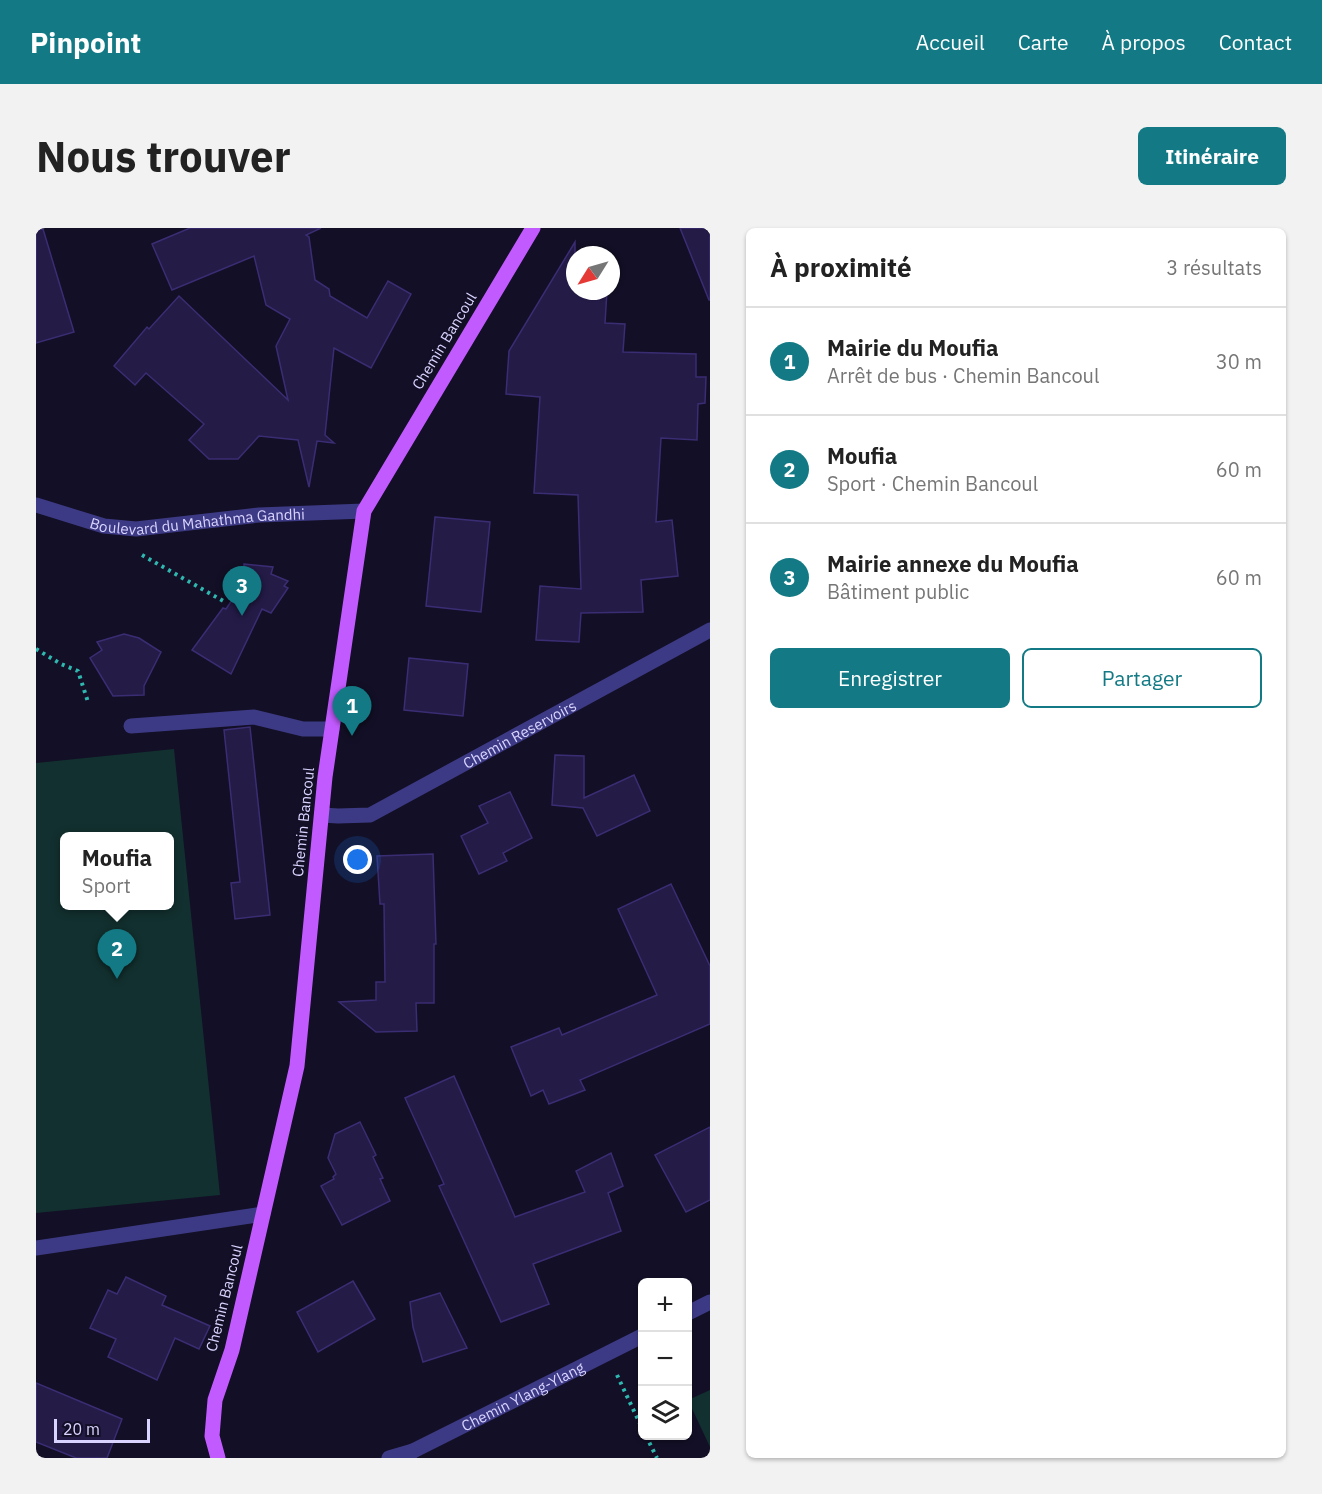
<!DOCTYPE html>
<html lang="fr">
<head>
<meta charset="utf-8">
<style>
  body { margin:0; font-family:"IBM Plex Sans",sans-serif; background:#f2f2f2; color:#222 }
  .controls { position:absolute; right:18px; bottom:18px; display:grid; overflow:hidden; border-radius:9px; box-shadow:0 2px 4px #0004 }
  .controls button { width:54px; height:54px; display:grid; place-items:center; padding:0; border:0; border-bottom:2px solid #e0e0e0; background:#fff; color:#222; font:30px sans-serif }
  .compass { position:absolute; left:530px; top:18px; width:54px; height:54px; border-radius:50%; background:#fff; box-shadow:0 2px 4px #0004; rotate:233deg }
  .scale { position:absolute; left:18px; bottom:15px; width:96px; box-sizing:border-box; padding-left:6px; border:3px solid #d9d4ff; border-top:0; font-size:16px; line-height:21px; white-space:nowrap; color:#d9d4ff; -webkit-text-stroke:4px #130f26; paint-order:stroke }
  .you { position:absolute; left:322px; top:632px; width:21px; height:21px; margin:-15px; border:4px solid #fff; border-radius:50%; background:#1a73e8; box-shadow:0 0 0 9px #1a73e833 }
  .badge { display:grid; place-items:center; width:39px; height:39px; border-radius:50%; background:#137a85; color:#fff; font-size:20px; font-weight:700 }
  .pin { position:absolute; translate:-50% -50px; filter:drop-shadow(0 2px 3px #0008) }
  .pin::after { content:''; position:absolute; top:32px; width:21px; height:18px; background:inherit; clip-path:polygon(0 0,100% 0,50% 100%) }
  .popup { position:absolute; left:24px; top:604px; width:114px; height:78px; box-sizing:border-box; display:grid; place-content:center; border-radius:9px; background:#fff; filter:drop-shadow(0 2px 4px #0005); font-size:20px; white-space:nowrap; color:#767676 }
  .popup b { font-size:22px; color:#222 }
  .popup::after { content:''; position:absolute; left:50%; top:100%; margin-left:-12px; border:12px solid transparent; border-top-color:#fff }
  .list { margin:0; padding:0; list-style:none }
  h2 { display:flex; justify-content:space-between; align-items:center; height:78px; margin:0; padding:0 24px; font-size:26px }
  h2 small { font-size:20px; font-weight:400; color:#767676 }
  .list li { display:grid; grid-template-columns:39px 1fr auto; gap:18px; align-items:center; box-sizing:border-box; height:108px; padding:0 24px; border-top:2px solid #e0e0e0 }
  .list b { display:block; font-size:22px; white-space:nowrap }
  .list p { margin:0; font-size:20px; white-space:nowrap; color:#767676 }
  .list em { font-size:20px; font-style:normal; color:#767676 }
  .actions { display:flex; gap:12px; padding:18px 24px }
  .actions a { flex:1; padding:14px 0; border:2px solid #137a85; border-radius:9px; text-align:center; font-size:21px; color:#137a85 }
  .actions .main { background:#137a85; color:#fff }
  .icon { flex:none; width:33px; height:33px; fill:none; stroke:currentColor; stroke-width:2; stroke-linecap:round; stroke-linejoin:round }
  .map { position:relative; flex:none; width:674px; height:1230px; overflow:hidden; border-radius:9px }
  header { display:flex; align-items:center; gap:36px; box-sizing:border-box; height:84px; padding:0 30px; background:#137a85; color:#fff }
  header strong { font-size:28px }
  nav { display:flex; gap:33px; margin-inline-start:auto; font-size:21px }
  .intro { display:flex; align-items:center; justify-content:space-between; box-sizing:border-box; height:144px; padding:0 36px }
  h1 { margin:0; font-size:42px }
  .button { padding:15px 27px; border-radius:9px; background:#137a85; color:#fff; font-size:21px; font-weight:700 }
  main { display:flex; gap:36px; padding:0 36px }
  aside { flex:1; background:#fff; border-radius:9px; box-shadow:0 2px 4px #0004 }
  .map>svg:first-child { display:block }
  .green { fill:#12302f; fill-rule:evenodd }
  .building { fill:#241b47; stroke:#3b2d73; stroke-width:1.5 }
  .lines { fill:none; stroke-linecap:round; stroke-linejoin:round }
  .path { stroke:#2fb8b0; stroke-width:4; stroke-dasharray:3 4.5; stroke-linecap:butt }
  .minor { stroke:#3d3a85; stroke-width:15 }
  .major { stroke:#c25bff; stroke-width:15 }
  .labels { text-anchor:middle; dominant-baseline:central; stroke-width:4.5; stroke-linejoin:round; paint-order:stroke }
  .street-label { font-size:15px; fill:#d9d4ff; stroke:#130f26 }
</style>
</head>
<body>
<header>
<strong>Pinpoint</strong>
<nav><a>Accueil</a><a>Carte</a><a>À propos</a><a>Contact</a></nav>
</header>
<div class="intro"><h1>Nous trouver</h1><a class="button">Itinéraire</a></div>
<main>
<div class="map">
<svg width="674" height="1230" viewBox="0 0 674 1230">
  <rect width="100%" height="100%" fill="#130f26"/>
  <g class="green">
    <path d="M138,521L184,967L0,985V535ZM28,608H134V678H28Z"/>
    <path d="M674,1162V1219L652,1172Z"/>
  </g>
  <g class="building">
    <path d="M154,0H285L270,7L273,9L279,52L293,61L294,68L331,90L352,53L375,66L335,140L298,120L289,207L298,215L281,213L273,259L262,212L223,208L202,231H173L153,212L168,196L110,145L99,157L78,138L111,99L113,101L143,68L252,172L240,118L254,91L230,77L218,28L136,62L116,16Z"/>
    <path d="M644,0H674V72H673Z"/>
    <path d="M7,1L38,104L0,115V2Z"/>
    <path d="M539,14V63H571L569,95L589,96L587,124L660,126V149H670L669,175L662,176L661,212L625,210L620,294L636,292L642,348L605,352L607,384L545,385L543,414L500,412L504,358L545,361L542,267L498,265L504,169L470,166L473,123Z"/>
    <path d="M399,289L454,294L445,384L390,378Z"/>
    <path d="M208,336L237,339L235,346L252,353L248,358L252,360L235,385L226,381L195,446L156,422L187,380L190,381L208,354Z"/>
    <path d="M88,406L103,410L125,424L108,458V467L77,468L54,430L66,422L61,414Z"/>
    <path d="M373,430L432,436L427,488L368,482Z"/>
    <path d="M214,499L234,687L199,691L195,655L204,654L188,502Z"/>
    <path d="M519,527L548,528V570L598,547L614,583L561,608L547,580L516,577Z"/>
    <path d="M474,564L496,610L467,625L471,633L443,646L425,608L452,595L443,578Z"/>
    <path d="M397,626L400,716H398V775H380L381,803L340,804L303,774L340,772V754H349L348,676H344L341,628Z"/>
    <path d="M635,656L674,738V796L544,852L549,862L513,876L507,862L495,868L475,819L523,800L526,807L621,767L582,681Z"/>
    <path d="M418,848L479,989L549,964L540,943L575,925L587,958L572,965L585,1003L497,1036L513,1076L465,1094L403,958L408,956L369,870Z"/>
    <path d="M324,894L340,927L337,929L347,950L344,951L354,973L306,997L285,958L298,951L297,949L300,946L292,930L299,906Z"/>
    <path d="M674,899V972L650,984L619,927Z"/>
    <path d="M90,1049L130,1068L126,1077L174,1098L163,1121L139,1110L121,1152L72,1129L80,1111L54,1100L72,1062L81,1066Z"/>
    <path d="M317,1053L339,1091L282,1124L261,1084Z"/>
    <path d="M404,1065L431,1120L387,1134L377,1099L374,1074Z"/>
    <path d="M0,1155L86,1191L71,1230H40L0,1214Z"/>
  </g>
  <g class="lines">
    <g class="path">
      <path d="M106,327L189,374"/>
      <path d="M0,421L25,436L42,443L52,474"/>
      <path d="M581,1147L606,1200"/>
      <path d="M610,1208L621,1230"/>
    </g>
    <g class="minor">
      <path id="s1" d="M0,277L68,298L100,301L223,287L328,283"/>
      <path d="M95,498L218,489L267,501H296"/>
      <path id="s2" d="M286,587L302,588L334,587L674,402"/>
      <path d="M0,1020L227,986"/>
      <path d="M652,1085L674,1074"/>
      <path d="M353,1230L377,1223"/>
      <path id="s3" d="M368,1230L377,1223L606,1108"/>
    </g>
    <path class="major" d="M182,1230L176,1208L179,1172L196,1122L261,838L289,549L328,283L497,0"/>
  </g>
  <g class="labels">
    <g class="street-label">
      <text transform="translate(408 113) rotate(-59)">Chemin Bancoul</text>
      <text stroke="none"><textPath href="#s1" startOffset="165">Boulevard du Mahathma Gandhi</textPath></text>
      <text stroke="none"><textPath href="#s2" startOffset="218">Chemin Reservoirs</textPath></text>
      <text transform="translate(267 594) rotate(-84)">Chemin Bancoul</text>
      <text transform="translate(188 1070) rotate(-76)">Chemin Bancoul</text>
      <text stroke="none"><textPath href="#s3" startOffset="134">Chemin Ylang-Ylang</textPath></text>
    </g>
  </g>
</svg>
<div class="controls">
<button>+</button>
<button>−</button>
<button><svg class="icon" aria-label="layers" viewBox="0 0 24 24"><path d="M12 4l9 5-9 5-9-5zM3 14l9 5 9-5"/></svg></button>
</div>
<svg class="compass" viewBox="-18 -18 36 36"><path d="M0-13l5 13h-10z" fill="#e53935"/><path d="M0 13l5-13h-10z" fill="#767676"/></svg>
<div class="scale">20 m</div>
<div class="you"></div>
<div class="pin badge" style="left:316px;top:508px">1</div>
<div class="pin badge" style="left:81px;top:751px">2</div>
<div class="popup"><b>Moufia</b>Sport</div>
<div class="pin badge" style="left:206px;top:388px">3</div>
</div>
<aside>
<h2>À proximité<small>3 résultats</small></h2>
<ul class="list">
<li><span class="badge">1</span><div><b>Mairie du Moufia</b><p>Arrêt de bus · Chemin Bancoul</p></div><em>30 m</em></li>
<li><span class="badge">2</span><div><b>Moufia</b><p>Sport · Chemin Bancoul</p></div><em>60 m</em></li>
<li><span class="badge">3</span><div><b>Mairie annexe du Moufia</b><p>Bâtiment public</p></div><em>60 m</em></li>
</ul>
<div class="actions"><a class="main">Enregistrer</a><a>Partager</a></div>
</aside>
</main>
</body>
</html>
